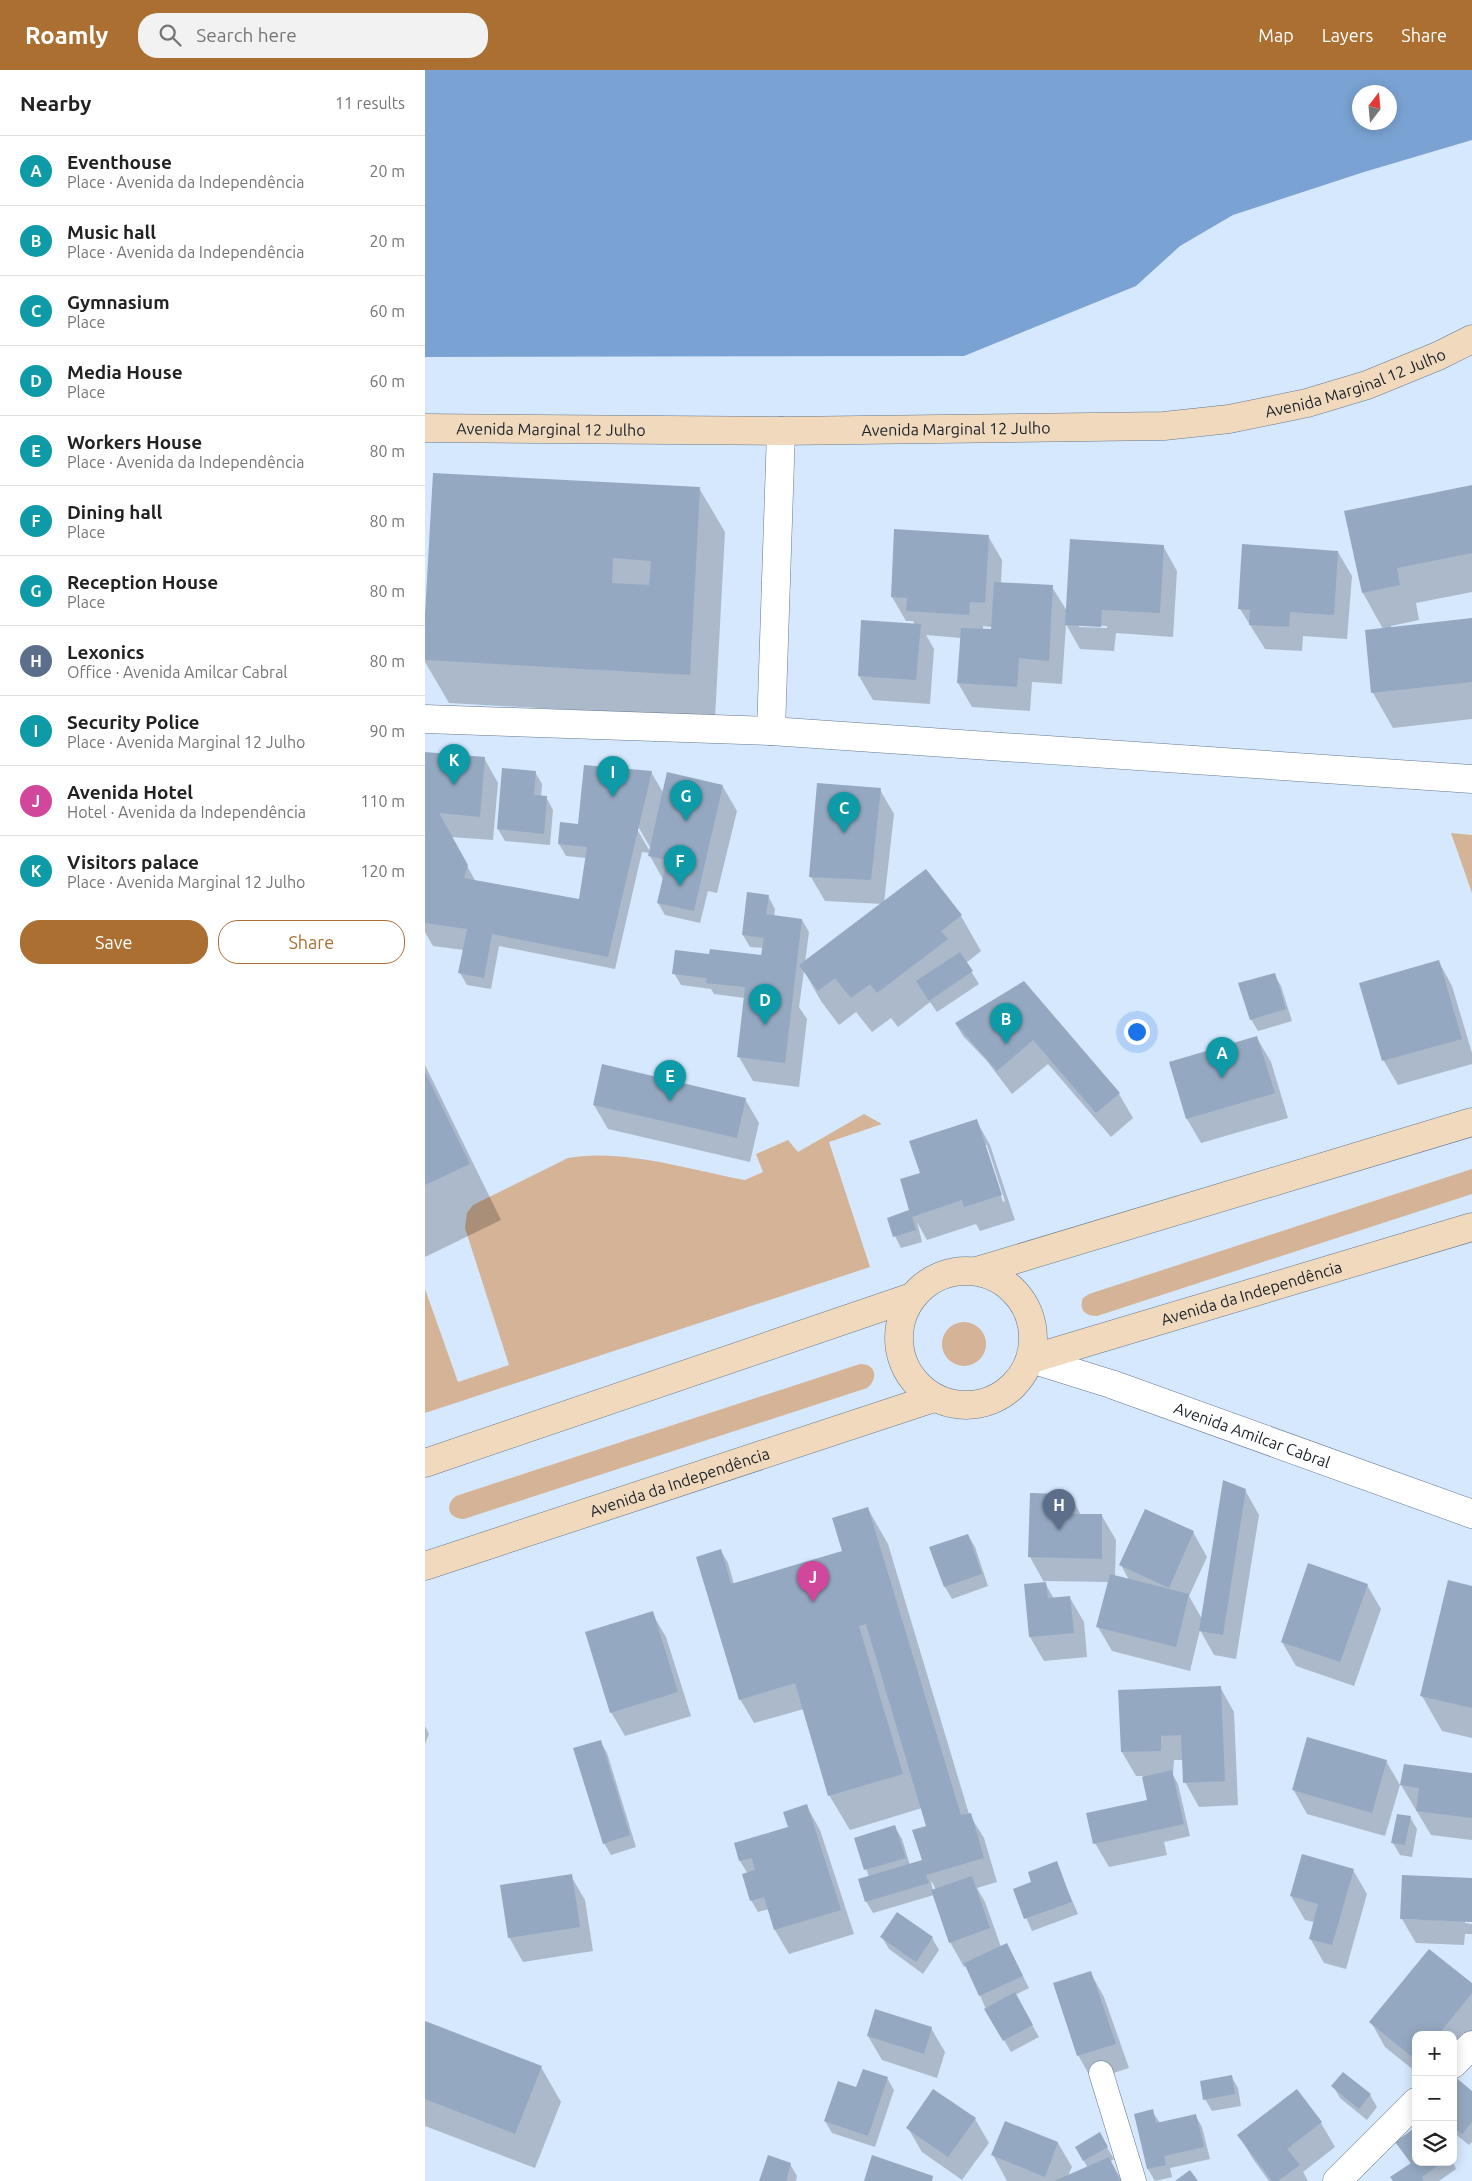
<!DOCTYPE html>
<html lang="en">
<head>
<meta charset="utf-8">
<style>
  body { margin:0; font-family:Ubuntu,sans-serif; background:#f2f2f2; color:#222 }
  .controls { position:absolute; right:15px; bottom:15px; display:grid; overflow:hidden; border-radius:10px; box-shadow:0 2px 12px #0003 }
  .controls button { width:45px; height:45px; display:grid; place-items:center; padding:0; border:0; border-bottom:1px solid #e0e0e0; background:#fff; color:#222; font:25px sans-serif }
  .compass { position:absolute; left:927px; top:15px; width:45px; height:45px; border-radius:50%; background:#fff; box-shadow:0 2px 12px #0003; rotate:16deg }
  .you { position:absolute; left:711px; top:961px; width:18px; height:18px; margin:-12px; border:4px solid #fff; border-radius:50%; background:#1a73e8; box-shadow:0 0 0 8px #1a73e833 }
  .badge { display:grid; place-items:center; width:32px; height:32px; border-radius:50%; background:#ab6f31; color:#fff; font-size:16px; font-weight:700 }
  .pin { position:absolute; translate:-50% -41px; filter:drop-shadow(0 1px 2px #0008) }
  .pin::after { content:''; position:absolute; top:26px; width:18px; height:15px; background:inherit; clip-path:polygon(0 0,100% 0,50% 100%) }
  .list { margin:0; padding:0; list-style:none }
  h2 { display:flex; justify-content:space-between; align-items:center; height:65px; margin:0; padding:0 20px; font-size:21px }
  h2 small { font-size:16px; font-weight:400; color:#767676 }
  .list li { display:grid; grid-template-columns:32px 1fr auto; gap:15px; align-items:center; box-sizing:border-box; height:70px; padding:0 20px; border-top:1px solid #e0e0e0 }
  .list b { display:block; font-size:19px; white-space:nowrap }
  .list p { margin:0; font-size:16px; white-space:nowrap; color:#767676 }
  .list em { font-size:16px; font-style:normal; color:#767676 }
  .actions { display:flex; gap:10px; padding:15px 20px }
  .actions a { flex:1; padding:11px 0; border:1px solid #ab6f31; border-radius:20px; text-align:center; font-size:18px; color:#ab6f31 }
  .actions .main { background:#ab6f31; color:#fff }
  .icon { flex:none; width:28px; height:28px; fill:none; stroke:currentColor; stroke-width:2; stroke-linecap:round; stroke-linejoin:round }
  .map { position:relative; flex:none; width:1047px; height:2111px; overflow:hidden }
  header { display:flex; align-items:center; gap:30px; box-sizing:border-box; height:70px; padding:0 25px; background:#ab6f31; color:#fff }
  header strong { font-size:24px }
  nav { display:flex; gap:28px; margin-inline-start:auto; font-size:18px }
  .search { width:350px; height:45px; background:#f2f2f2; display:flex; align-items:center; gap:12px; box-sizing:border-box; padding:0 18px; border-radius:20px; color:#767676; font-size:19px }
  main { display:flex }
  aside { flex:1; background:#fff }
  .map>svg:first-child { display:block }
  .green { fill:#d4b396 }
  .water { fill:#7aa3d3; fill-rule:evenodd }
  .shadow { fill:#0003; fill-rule:evenodd }
  .building { fill:#94a9c1; fill-rule:evenodd }
  .lines { fill:none; stroke-linecap:round; stroke-linejoin:round }
  .lane-casing { stroke:#64788f; stroke-width:25 }
  .street-casing { stroke:#64788f; stroke-width:29 }
  .secondary-casing { stroke:#64788f; stroke-width:29 }
  .lane { stroke:#fff; stroke-width:24 }
  .street { stroke:#fff; stroke-width:28 }
  .secondary { stroke:#f0d9bc; stroke-width:28 }
  .labels { text-anchor:middle; dominant-baseline:central; stroke-width:4.5; stroke-linejoin:round; paint-order:stroke }
  .street-label { font-size:16px; fill:#18202a; stroke:#ebf4ff }
</style>
</head>
<body>
<header>
<strong>Roamly</strong>
<div class="search"><svg class="icon" aria-label="search" viewBox="0 0 24 24"><circle cx="10" cy="10" r="6"/><path d="M15 15l6 6"/></svg>Search here</div>
<nav><a>Map</a><a>Layers</a><a>Share</a></nav>
</header>
<main>
<aside>
<h2>Nearby<small>11 results</small></h2>
<ul class="list">
<li><span class="badge" style="background:#0f9aa8">A</span><div><b>Eventhouse</b><p>Place · Avenida da Independência</p></div><em>20 m</em></li>
<li><span class="badge" style="background:#0f9aa8">B</span><div><b>Music hall</b><p>Place · Avenida da Independência</p></div><em>20 m</em></li>
<li><span class="badge" style="background:#0f9aa8">C</span><div><b>Gymnasium</b><p>Place</p></div><em>60 m</em></li>
<li><span class="badge" style="background:#0f9aa8">D</span><div><b>Media House</b><p>Place</p></div><em>60 m</em></li>
<li><span class="badge" style="background:#0f9aa8">E</span><div><b>Workers House</b><p>Place · Avenida da Independência</p></div><em>80 m</em></li>
<li><span class="badge" style="background:#0f9aa8">F</span><div><b>Dining hall</b><p>Place</p></div><em>80 m</em></li>
<li><span class="badge" style="background:#0f9aa8">G</span><div><b>Reception House</b><p>Place</p></div><em>80 m</em></li>
<li><span class="badge" style="background:#5c6f8a">H</span><div><b>Lexonics</b><p>Office · Avenida Amilcar Cabral</p></div><em>80 m</em></li>
<li><span class="badge" style="background:#0f9aa8">I</span><div><b>Security Police</b><p>Place · Avenida Marginal 12 Julho</p></div><em>90 m</em></li>
<li><span class="badge" style="background:#d1479c">J</span><div><b>Avenida Hotel</b><p>Hotel · Avenida da Independência</p></div><em>110 m</em></li>
<li><span class="badge" style="background:#0f9aa8">K</span><div><b>Visitors palace</b><p>Place · Avenida Marginal 12 Julho</p></div><em>120 m</em></li>
</ul>
<div class="actions"><a class="main">Save</a><a>Share</a></div>
</aside>
<div class="map">
<svg width="1047" height="2111" viewBox="0 0 1047 2111">
  <rect width="100%" height="100%" fill="#d6e8fd"/>
  <g class="green">
    <path d="M1026,763L1047,765V823Z"/>
    <path d="M439,1044L457,1054L404,1072L445,1197L0,1343V1219L33,1312L84,1295L40,1158L42,1143L48,1135L143,1088C197,1078 266,1100 320,1110L338,1102L331,1084L363,1070L373,1082Z"/>
    <path d="M1047,1099V1124L672,1246C659,1246 654,1239 658,1228L664,1224Z"/>
    <circle cx="539" cy="1274" r="22"/>
    <path d="M435,1294C451,1294 454,1308 442,1318L39,1449C23,1449 19,1435 31,1426Z"/>
  </g>
  <path class="water" d="M0,0H1047V70L939,102L808,145L755,176L711,216L539,286L0,287ZM934,22H964V52H934Z"/>
  <g class="shadow">
    <path d="M1047,416V522L991,533L994,550L966,556V558L1047,549V649L968,658L948,623L958,559L938,523L921,442Z"/>
    <path d="M274,418L300,462L290,648L24,633L0,592V567Z"/>
    <path d="M563,466L577,490L576,514L627,517L642,541L738,476L752,501L748,567L691,563L689,581L655,579L641,554L637,614L607,612L605,641L547,637L533,613L536,568L501,565L509,579L505,634L448,630L434,606L437,551L490,555L488,551H481L467,527ZM654,554L682,556V558L654,557ZM558,556L568,557V561L558,560Z"/>
    <path d="M913,482L927,506L922,569L878,566L877,581L840,579L815,539Z"/>
    <path d="M0,683L59,688L73,713L68,770L26,767L51,812L155,831L162,788L141,786L134,774L154,755L226,702L239,724L298,717L312,741L292,823L283,821L275,853L240,845L233,833L239,811L225,786V783L217,782L190,899L74,876L66,919L42,915L35,903L39,880L8,876L0,862ZM211,753L229,784L227,785L209,754Z"/>
    <path d="M110,702L117,714L116,727H121L128,740L125,775L80,771L73,759Z"/>
    <path d="M455,720L469,744L459,833L501,801L536,846L556,881L541,893L554,914L512,942L505,932L473,957L466,948L447,962L431,942L414,955L396,931L379,901L374,937L382,949L374,1017L328,1011L314,987L320,928L289,924L286,919L256,915L249,903L285,885L338,887L339,878L325,877L318,865L343,826L350,839L349,847L377,850L384,862L380,893L458,834L400,831L386,807Z"/>
    <path d="M1014,892L1027,916L1047,983V994L973,1015L959,991L936,914Z"/>
    <path d="M849,904L856,916L867,951L833,961L826,949Z"/>
    <path d="M570,930L694,1024L708,1048L686,1067L623,994L587,1024L562,991L538,966L531,954Z"/>
    <path d="M832,968L846,992L863,1048L776,1073L762,1049L745,993Z"/>
    <path d="M0,995L76,1150L0,1187Z"/>
    <path d="M320,1029L334,1053L325,1092L183,1059L169,1035Z"/>
    <path d="M551,1050L565,1075L590,1150L555,1161L551,1154L502,1170L492,1152L497,1172L476,1178L470,1166L484,1142L488,1147L476,1110L497,1104ZM559,1075H562L580,1131L578,1132Z"/>
    <path d="M820,1420L834,1445L811,1589L789,1585L775,1560L765,1601L687,1581L673,1557L684,1512L619,1511L629,1529L645,1528L659,1552L662,1587L619,1591L605,1567L620,1514L605,1487L645,1425L656,1445L677,1446L691,1470L690,1506L704,1510L696,1495L720,1440L768,1462L782,1487L764,1526L777,1549Z"/>
    <path d="M443,1439L463,1474L544,1744L559,1768L572,1812L552,1818L560,1832L576,1877L582,1874L604,1918L590,1925L614,1967L586,1982L561,1939L542,1896L539,1897L525,1872L509,1825L448,1843L441,1831L444,1807L431,1769L470,1757L477,1769L485,1795L499,1791L503,1757L497,1738L425,1760L404,1725L379,1639L329,1653L315,1629L296,1481L303,1493L309,1514L419,1482ZM506,1812H507L511,1820L508,1821Z"/>
    <path d="M543,1465L550,1477L563,1516L527,1529L520,1517L506,1478Z"/>
    <path d="M942,1515L956,1539L929,1616L871,1596L857,1572Z"/>
    <path d="M1047,1517V1668L1017,1661L997,1626Z"/>
    <path d="M227,1543L241,1567L266,1646L200,1666L186,1642Z"/>
    <path d="M795,1617L809,1642L813,1735L774,1737L760,1712L759,1690H749L748,1705L753,1714L765,1766L739,1772L742,1785L684,1797L670,1773L725,1736L718,1706H711L697,1682Z"/>
    <path d="M0,1656L4,1664L0,1674Z"/>
    <path d="M175,1671L182,1683L211,1777L186,1785L179,1773Z"/>
    <path d="M961,1691L975,1715L960,1766L882,1744L868,1719Z"/>
    <path d="M1047,1704V1770L1006,1765L976,1715Z"/>
    <path d="M381,1735L395,1760L429,1864L364,1884L350,1860L344,1839L333,1842L326,1830L323,1804L315,1791L310,1774L364,1757Z"/>
    <path d="M985,1747L992,1759L987,1787L975,1785L968,1773Z"/>
    <path d="M631,1793L653,1844L607,1861L589,1820L608,1813Z"/>
    <path d="M928,1800L942,1824L921,1899L899,1893L885,1868L889,1852L880,1850L866,1826Z"/>
    <path d="M146,1806L160,1830L168,1881L98,1892L84,1867Z"/>
    <path d="M977,1849L1040,1851V1853L1047,1854V1864H1040L1039,1875L991,1873Z"/>
    <path d="M457,1867L507,1868L514,1880L498,1904L464,1879Z"/>
    <path d="M665,1902L679,1927L704,1998L667,2010L653,1985Z"/>
    <path d="M1047,1915V1964L1028,1987V1965H991V2002L960,1977L946,1952Z"/>
    <path d="M0,1952L116,1997L136,2032L110,2098L0,2056Z"/>
    <path d="M506,1958L520,1982L512,2008L457,1990L443,1966Z"/>
    <path d="M806,2006L813,2018L816,2036L787,2041L780,2029Z"/>
    <path d="M1029,2007L1047,2022V2072L1044,2075L1028,2062Z"/>
    <path d="M462,2008L469,2020L450,2077L407,2063L400,2051L432,2019Z"/>
    <path d="M908,2016L945,2025L952,2037L942,2050L915,2028Z"/>
    <path d="M727,2041L735,2053L770,2045L777,2057L785,2089L745,2098L747,2107L730,2111L723,2099L710,2045Z"/>
    <path d="M550,2049L564,2073L537,2110L497,2082L483,2058Z"/>
    <path d="M896,2053L910,2077L878,2102L883,2111H844L828,2089L814,2065Z"/>
    <path d="M674,2064L689,2089L686,2091L697,2111H582L568,2085L633,2073L647,2097L643,2106L663,2098L651,2077Z"/>
    <path d="M972,2072L991,2092H1028L1031,2099L1014,2111H969L986,2094Z"/>
    <path d="M365,2094L372,2106L371,2111H336Z"/>
  </g>
  <g class="building">
    <path d="M8,403L275,417L265,605L0,590V544ZM188,488L226,491L224,515L187,513Z"/>
    <path d="M1047,415V483L972,498L975,515L937,523L919,441Z"/>
    <path d="M469,459L564,465L560,533L545,532L544,545L481,541L482,528L466,527Z"/>
    <path d="M645,469L739,475L735,543L677,540L676,557L640,555Z"/>
    <path d="M817,474L913,481L909,545L865,542L864,557L824,555L825,540L813,539Z"/>
    <path d="M569,512L628,515L624,591L594,588L592,617L532,613L536,558L566,559Z"/>
    <path d="M1047,548V612L946,623L940,560Z"/>
    <path d="M436,550L496,554L491,610L433,606Z"/>
    <path d="M0,682L60,687L55,747L14,743L43,795L39,808L154,829L162,777L133,774L135,752L153,754L159,695L227,701L183,887L67,864L59,908L33,903L42,859L0,853Z"/>
    <path d="M77,698L111,701L109,725L122,726L119,764L72,759Z"/>
    <path d="M242,702L298,715L269,841L232,833L242,790L223,786Z"/>
    <path d="M392,713L456,718L446,810L384,807Z"/>
    <path d="M501,799L537,845L516,861L523,869L452,923L445,914L426,928L410,908L393,921L374,895Z"/>
    <path d="M322,822L344,825L341,844L377,849L360,993L312,987L320,917L281,913L282,908L247,904L250,880L284,884L285,879L336,885L339,868L317,865Z"/>
    <path d="M535,882L548,901L504,931L491,911Z"/>
    <path d="M1014,890L1037,969L957,991L934,913Z"/>
    <path d="M850,903L861,939L825,950L813,913Z"/>
    <path d="M599,911L695,1023L671,1043L608,970L572,1001L530,953Z"/>
    <path d="M832,966L850,1023L761,1049L744,992Z"/>
    <path d="M177,994L321,1028L312,1068L168,1035Z"/>
    <path d="M0,1002L45,1094L0,1115Z"/>
    <path d="M552,1049L577,1125L539,1137L537,1130L487,1147L491,1160L468,1167L462,1148L484,1140L475,1109L495,1103L484,1071Z"/>
    <path d="M798,1410L821,1419L798,1565L774,1561Z"/>
    <path d="M605,1423L646,1424V1444H677V1489L603,1487Z"/>
    <path d="M443,1437L536,1745L546,1743L559,1788L501,1805L504,1813L440,1832L433,1809L497,1790L487,1760L501,1756L441,1554L434,1556L478,1704L403,1726L370,1613L314,1630L271,1487L296,1479L306,1514L417,1481L407,1448Z"/>
    <path d="M720,1439L769,1461L744,1518L694,1495Z"/>
    <path d="M543,1464L557,1504L519,1517L504,1477Z"/>
    <path d="M883,1493L943,1514L915,1592L856,1572Z"/>
    <path d="M685,1504L764,1524L751,1577L671,1557Z"/>
    <path d="M1023,1510L1047,1516V1638L995,1626Z"/>
    <path d="M621,1512L623,1528L645,1526L649,1563L604,1567L599,1514Z"/>
    <path d="M228,1541L253,1622L185,1643L160,1562Z"/>
    <path d="M796,1616L800,1711L758,1713L756,1665L736,1666V1681L696,1682L693,1620Z"/>
    <path d="M882,1667L962,1690L947,1743L867,1720Z"/>
    <path d="M176,1670L205,1765L178,1774L148,1678Z"/>
    <path d="M979,1694L1047,1703V1748L991,1741L994,1718L975,1715Z"/>
    <path d="M747,1700L759,1754L668,1774L661,1743L722,1730L717,1707Z"/>
    <path d="M382,1734L416,1840L349,1860L339,1827L325,1831L317,1804L330,1800L327,1788L314,1791L309,1773L363,1757L358,1742Z"/>
    <path d="M972,1744L986,1746L980,1775L966,1773Z"/>
    <path d="M470,1755L481,1788L439,1800L429,1768Z"/>
    <path d="M877,1784L929,1799L907,1875L884,1869L893,1834L865,1826Z"/>
    <path d="M632,1791L647,1832L599,1849L588,1819L606,1812L603,1802Z"/>
    <path d="M147,1804L155,1857L83,1868L75,1815Z"/>
    <path d="M977,1805L1047,1808V1852L975,1849Z"/>
    <path d="M547,1806L565,1858L524,1873L506,1820Z"/>
    <path d="M472,1842L508,1867L491,1892L455,1867Z"/>
    <path d="M582,1873L598,1906L554,1926L539,1893Z"/>
    <path d="M1004,1879L1047,1913V1923L1013,1965H991V1990L944,1952Z"/>
    <path d="M666,1901L691,1974L652,1986L628,1913Z"/>
    <path d="M590,1922L608,1955L578,1971L559,1939Z"/>
    <path d="M450,1939L507,1957L499,1984L442,1966Z"/>
    <path d="M0,1951L117,1996L90,2064L0,2029Z"/>
    <path d="M438,1999L463,2007L443,2066L399,2051L413,2011L431,2017Z"/>
    <path d="M918,2002L946,2024L934,2039L906,2016Z"/>
    <path d="M807,2005L810,2024L778,2030L775,2011Z"/>
    <path d="M1029,2006L1047,2021V2052L1037,2064L1028,2057Z"/>
    <path d="M508,2019L551,2048L523,2087L481,2058Z"/>
    <path d="M872,2019L897,2052L862,2079L875,2095L853,2111H847L812,2065Z"/>
    <path d="M728,2039L731,2053L771,2044L779,2077L739,2086L741,2095L722,2099L709,2044Z"/>
    <path d="M580,2051L633,2072L620,2107L566,2085Z"/>
    <path d="M991,2057V2092H1017L997,2107L999,2111H968L965,2107L986,2093L970,2072Z"/>
    <path d="M675,2062L683,2077L658,2091L650,2077Z"/>
    <path d="M343,2085L366,2093L361,2111H334Z"/>
    <path d="M447,2085L508,2106L507,2111H439Z"/>
    <path d="M684,2087L695,2111H629Z"/>
    <path d="M765,2100L773,2111H750Z"/>
  </g>
  <g class="lines">
    <defs>
      <path id="lane" d="M676,2003L709,2111"/>
      <g id="street">
        <path d="M0,649L346,661L1047,709"/>
        <path d="M346,661L356,361"/>
        <path id="s1" d="M606,1289L686,1314L1047,1444"/>
        <path d="M1028,1994L1047,1975"/>
        <path d="M912,2111L991,2032"/>
      </g>
      <g id="secondary">
        <path id="s2" d="M0,358L356,361L739,356L804,349L882,333L942,315L1013,286L1047,269"/>
        <circle cx="541" cy="1268" r="67"/>
        <path d="M552,1201L1047,1052"/>
        <path id="s3" d="M606,1289L1047,1157"/>
        <path d="M0,1393L487,1227"/>
        <path id="s4" d="M0,1496L509,1328"/>
      </g>
    </defs>
    <use href="#lane" class="lane-casing"/>
    <use href="#street" class="street-casing"/>
    <use href="#secondary" class="secondary-casing"/>
    <use href="#lane" class="lane"/>
    <use href="#street" class="street"/>
    <use href="#secondary" class="secondary"/>
  </g>
  <g class="labels">
    <g class="street-label">
      <text stroke="none"><textPath href="#s2" startOffset="936">Avenida Marginal 12 Julho</textPath></text>
      <text stroke="none"><textPath href="#s2" startOffset="531">Avenida Marginal 12 Julho</textPath></text>
      <text stroke="none"><textPath href="#s2" startOffset="126">Avenida Marginal 12 Julho</textPath></text>
      <text stroke="none"><textPath href="#s3" startOffset="230">Avenida da Independência</textPath></text>
      <text stroke="none"><textPath href="#s1" startOffset="234">Avenida Amilcar Cabral</textPath></text>
      <text stroke="none"><textPath href="#s4" startOffset="268">Avenida da Independência</textPath></text>
    </g>
  </g>
</svg>
<div class="controls">
<button>+</button>
<button>−</button>
<button><svg class="icon" aria-label="layers" viewBox="0 0 24 24"><path d="M12 4l9 5-9 5-9-5zM3 14l9 5 9-5"/></svg></button>
</div>
<svg class="compass" viewBox="-18 -18 36 36"><path d="M0-13l5 13h-10z" fill="#e53935"/><path d="M0 13l5-13h-10z" fill="#767676"/></svg>
<div class="you"></div>
<div class="pin badge" style="left:797px;top:1008px;background:#0f9aa8">A</div>
<div class="pin badge" style="left:581px;top:974px;background:#0f9aa8">B</div>
<div class="pin badge" style="left:419px;top:763px;background:#0f9aa8">C</div>
<div class="pin badge" style="left:340px;top:955px;background:#0f9aa8">D</div>
<div class="pin badge" style="left:245px;top:1031px;background:#0f9aa8">E</div>
<div class="pin badge" style="left:255px;top:816px;background:#0f9aa8">F</div>
<div class="pin badge" style="left:261px;top:751px;background:#0f9aa8">G</div>
<div class="pin badge" style="left:634px;top:1460px;background:#5c6f8a">H</div>
<div class="pin badge" style="left:188px;top:727px;background:#0f9aa8">I</div>
<div class="pin badge" style="left:388px;top:1532px;background:#d1479c">J</div>
<div class="pin badge" style="left:29px;top:715px;background:#0f9aa8">K</div>
</div>
</main>
</body>
</html>
